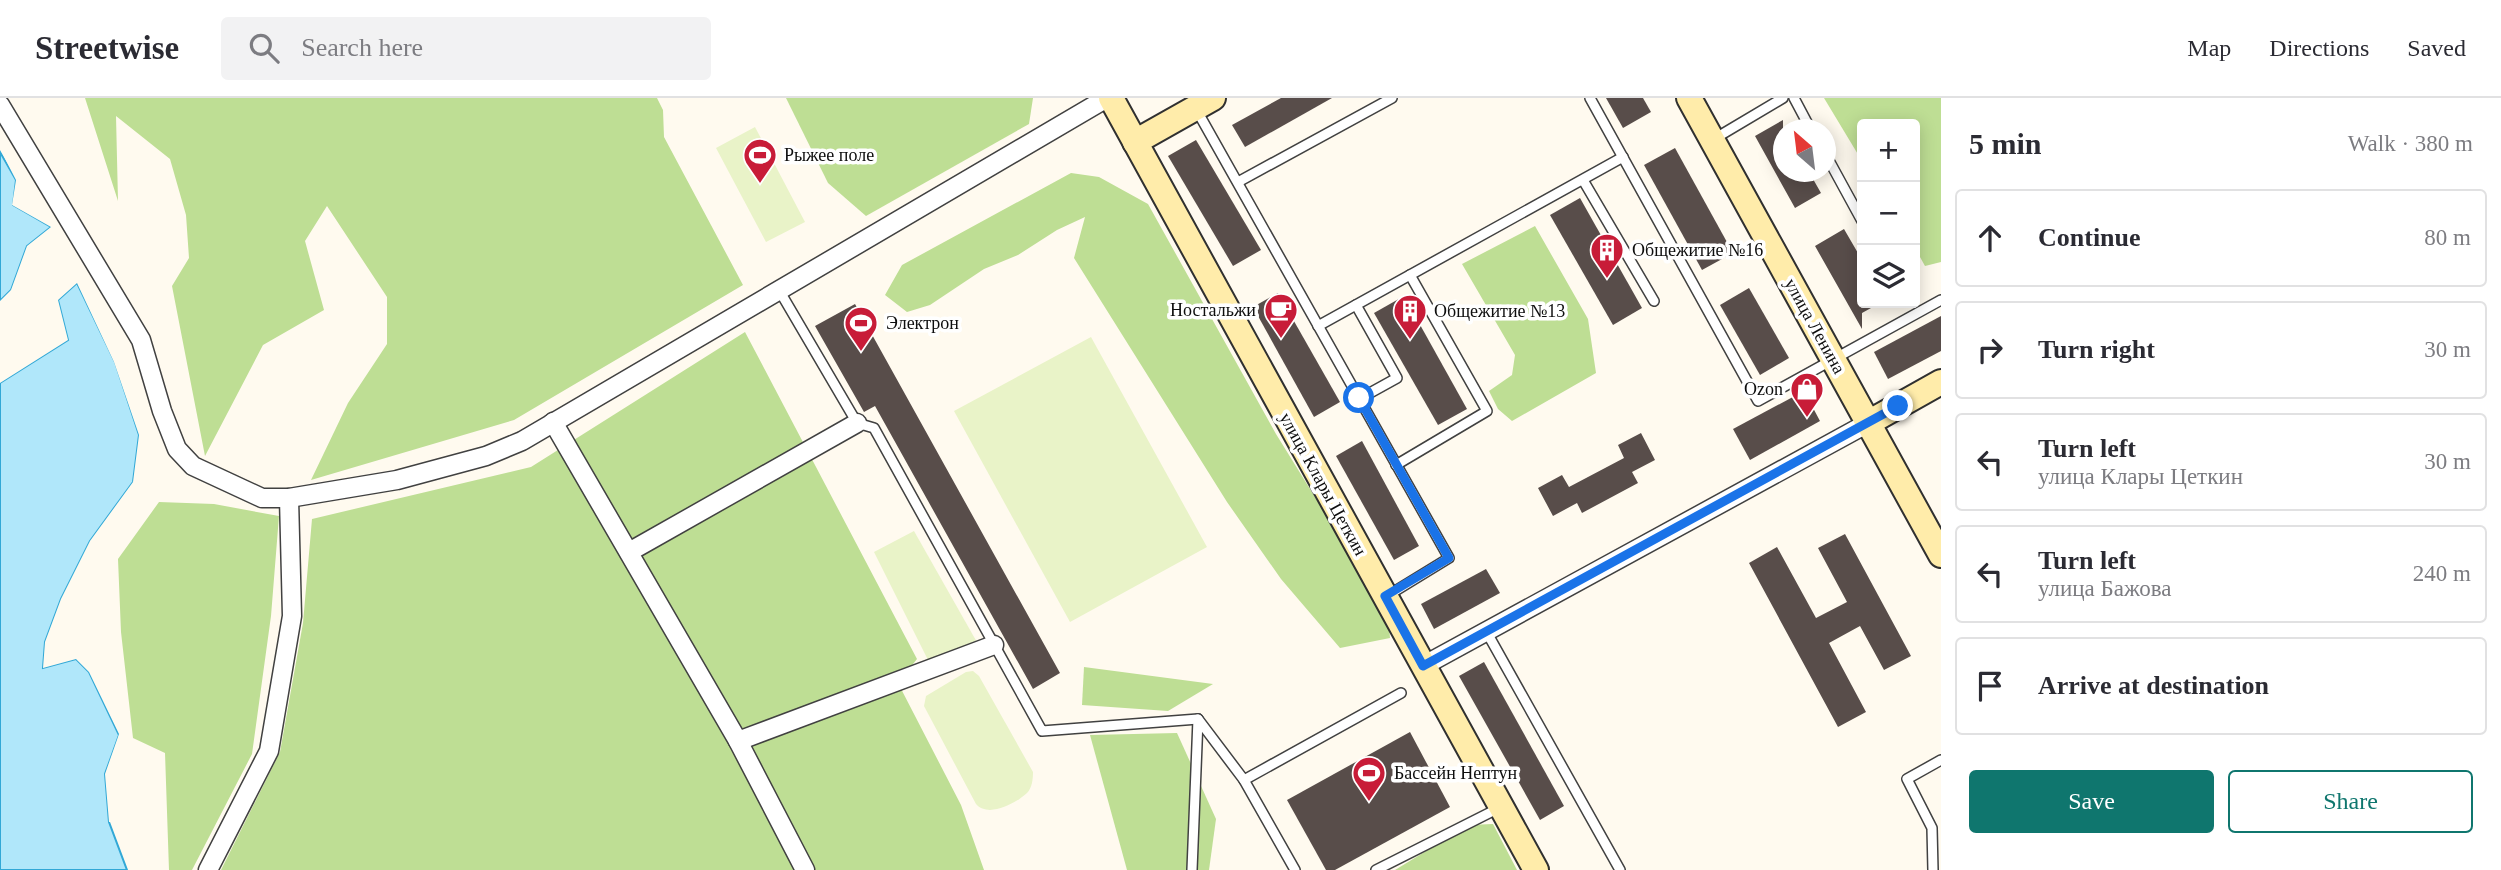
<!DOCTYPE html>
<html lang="en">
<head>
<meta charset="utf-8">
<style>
  body { margin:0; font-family:"Times New Roman",serif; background:#f2f2f3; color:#2b2b33 }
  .controls { position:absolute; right:21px; top:21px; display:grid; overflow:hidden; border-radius:7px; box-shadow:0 4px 18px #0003 }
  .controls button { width:63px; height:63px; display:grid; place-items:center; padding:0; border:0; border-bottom:2px solid #e1e1e2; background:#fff; color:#2b2b33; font:35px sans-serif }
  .compass { position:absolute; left:1773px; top:21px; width:63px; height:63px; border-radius:50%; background:#fff; box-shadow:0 4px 18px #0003; rotate:332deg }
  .stop { position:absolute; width:21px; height:21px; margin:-16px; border:5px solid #1a73e8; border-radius:50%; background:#fff }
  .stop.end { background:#1a73e8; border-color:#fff; box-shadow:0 2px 7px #0008 }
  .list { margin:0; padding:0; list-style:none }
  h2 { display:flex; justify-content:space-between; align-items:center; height:91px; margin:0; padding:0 28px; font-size:30px }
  h2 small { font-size:23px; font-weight:400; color:#7c7c81 }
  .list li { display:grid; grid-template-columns:46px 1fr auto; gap:21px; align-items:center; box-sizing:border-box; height:98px; margin:0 14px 14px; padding:0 14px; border:2px solid #e1e1e2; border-radius:7px }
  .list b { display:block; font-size:26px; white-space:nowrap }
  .list p { margin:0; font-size:23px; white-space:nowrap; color:#7c7c81 }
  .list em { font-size:23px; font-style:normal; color:#7c7c81 }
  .actions { display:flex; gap:14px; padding:21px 28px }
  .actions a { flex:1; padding:16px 0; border:2px solid #0f766e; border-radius:7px; text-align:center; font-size:24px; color:#0f766e }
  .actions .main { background:#0f766e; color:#fff }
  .icon { flex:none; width:38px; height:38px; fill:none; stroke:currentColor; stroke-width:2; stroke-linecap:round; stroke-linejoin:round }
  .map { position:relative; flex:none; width:1941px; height:772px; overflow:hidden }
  header { display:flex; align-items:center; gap:42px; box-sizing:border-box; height:98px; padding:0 35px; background:#fff; border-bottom:2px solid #e1e1e2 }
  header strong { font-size:33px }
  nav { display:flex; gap:38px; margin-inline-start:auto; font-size:24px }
  .search { width:490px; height:63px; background:#f2f2f3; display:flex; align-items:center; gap:18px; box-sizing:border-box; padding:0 24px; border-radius:7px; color:#7c7c81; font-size:26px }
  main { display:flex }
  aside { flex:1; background:#fff }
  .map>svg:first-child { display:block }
  .forest { fill:#bede94 }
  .pitch { fill:#e9f3c8 }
  .water { fill:#b0e7fa; stroke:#32a8d6; stroke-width:2 }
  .pier { fill:#fffaef }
  .building { fill:#584d4a }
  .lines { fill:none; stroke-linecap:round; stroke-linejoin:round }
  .lane-casing { stroke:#414141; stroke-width:12 }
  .street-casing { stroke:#414141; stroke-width:21 }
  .secondary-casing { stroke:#303030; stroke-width:28 }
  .lane { stroke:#fff; stroke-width:9 }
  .street { stroke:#fff; stroke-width:18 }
  .secondary { stroke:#ffecaa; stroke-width:24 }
  .route { stroke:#1a73e8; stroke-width:9 }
  .labels { text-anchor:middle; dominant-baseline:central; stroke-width:7; stroke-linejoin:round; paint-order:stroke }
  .poi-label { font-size:18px; fill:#0e0e0e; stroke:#fff; text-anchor:start }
  .street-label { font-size:18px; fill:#0e0e0e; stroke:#fff }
</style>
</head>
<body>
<header>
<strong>Streetwise</strong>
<div class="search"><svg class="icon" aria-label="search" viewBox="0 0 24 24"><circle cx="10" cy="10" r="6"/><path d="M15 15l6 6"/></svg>Search here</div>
<nav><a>Map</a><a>Directions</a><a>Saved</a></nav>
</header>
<main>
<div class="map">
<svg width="1941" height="772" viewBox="0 0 1941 772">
  <rect width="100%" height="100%" fill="#fffaef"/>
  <g class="forest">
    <path d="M85,0H657L663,12L664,39L743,187L514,322L311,382L348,305L387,246V199L327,108L305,143L324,212L263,247L205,358L172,188L189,160L186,117L170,61L116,18L118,103Z"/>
    <path d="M786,0H1033L1029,26L866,118L828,85Z"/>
    <path d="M1824,0H1941V164L1925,168L1915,150V26H1862V63Z"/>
    <path d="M1071,75L1099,79L1148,106L1276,336L1388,517L1390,540L1340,550L1281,481L1227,404L1074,160L1085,119L1057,132L1018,157L984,171L930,207L907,214L885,197L902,167Z"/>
    <path d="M1535,128L1588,221L1596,275L1512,323L1498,311L1489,293L1512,277L1515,257L1462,166Z"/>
    <path d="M745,234L917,561L898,585L961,707L984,772H221L280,654L303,525L312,421L531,369Z"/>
    <path d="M159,404L214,406L279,418L271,518L252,656L192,772H169L165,655L133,640L121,534L118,461Z"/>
    <path d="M1084,569L1213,586L1168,613L1082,607Z"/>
    <path d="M1177,635L1216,721L1209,772H1127L1090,637Z"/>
    <path d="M1493,726L1517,772H1395L1469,727Z"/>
  </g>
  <g class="pitch">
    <path d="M755,29L805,124L766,144L716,50Z"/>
    <path d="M1091,239L1207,449L1070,524L954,313Z"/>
    <path d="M914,433L978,546L928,562L874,454Z"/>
    <path d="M973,573L979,578L1033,674C1033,681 1032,690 1027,695C1015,706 988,720 976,706L924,608L926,598L966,574Z"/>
  </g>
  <g class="water">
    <path d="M0,54L16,82L13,107L51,129L27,148L11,192L0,203Z"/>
    <path d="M77,185L115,264L139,337L133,384L90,443L61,501L45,544L43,570L76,561L89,574L119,637L105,676L109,724L127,772H0V285L68,242L58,202Z"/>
  </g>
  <g class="pier">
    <path d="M0,51L19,81L16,105L55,129L30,150L15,193L0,207V203L11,192L27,148L51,129L12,107L16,82Z"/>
    <path d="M75,182L80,183L118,263L142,337L136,385L93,445L64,503L49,544L47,565L78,559L92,572L122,635L109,676L113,724H109L105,676L119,636L89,574L76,561L43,570L45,544L61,501L90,443L133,384L139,337L114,264L77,185L58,202L68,242L0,285V281L64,240L54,202Z"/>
  </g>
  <g class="building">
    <path d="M1281,0H1332L1245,49L1232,27Z"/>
    <path d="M1606,0H1643L1651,14L1623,30Z"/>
    <path d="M1783,22V74H1809L1821,95L1795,110L1755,38Z"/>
    <path d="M1196,42L1261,152L1233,168L1168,58Z"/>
    <path d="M1675,50L1733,155L1702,172L1644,67Z"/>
    <path d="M1580,100L1642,210L1613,227L1550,117Z"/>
    <path d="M1844,131L1862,162V205H1880L1862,215V231L1815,148Z"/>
    <path d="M1749,190L1789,260L1760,277L1720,207Z"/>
    <path d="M1278,195L1340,304L1314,319L1253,209Z"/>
    <path d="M1404,198L1467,311L1438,327L1374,215Z"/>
    <path d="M855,206L1060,575L1033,591L875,308L864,314L815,228Z"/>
    <path d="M1941,218V253L1888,281L1874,254Z"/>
    <path d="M1804,293L1820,323L1750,362L1733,331Z"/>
    <path d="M1641,335L1655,362L1632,374L1638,385L1582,415L1577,405L1553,418L1538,390L1562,377L1569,389L1624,360L1618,347Z"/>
    <path d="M1362,343L1419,448L1394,462L1336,358Z"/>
    <path d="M1845,436L1911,558L1884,572L1860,528L1829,545L1866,614L1838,629L1749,465L1777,449L1816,520L1847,504L1818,450Z"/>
    <path d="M1486,471L1500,495L1434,531L1421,506Z"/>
    <path d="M1484,564L1564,708L1540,722L1459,578Z"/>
    <path d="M1410,634L1450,709L1335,772H1326L1287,702Z"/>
  </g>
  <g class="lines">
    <defs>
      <g id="lane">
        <path d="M1590,0L1758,303L1941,202"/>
        <path d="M1794,0L1811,32"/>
        <path d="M1196,11L1449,460L1387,498"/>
        <path d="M1714,41L1783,0"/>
        <path d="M1826,57L1862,123"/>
        <path d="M1583,82L1654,203"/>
        <path d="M1238,84L1392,0"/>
        <path d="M779,192L857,325L874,330L1042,633L1198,621L1244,682L1295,772"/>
        <path d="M1356,207L1397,280L1359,301"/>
        <path d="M1318,228L1623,59"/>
        <path d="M1396,367L1487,313L1410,177"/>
        <path d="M1486,533L1620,772"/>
        <path d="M1244,682L1401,595"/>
        <path d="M1192,772L1198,621"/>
        <path d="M1376,772L1499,710"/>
        <path d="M1933,772L1932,730L1907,681L1941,662"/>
      </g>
      <g id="street">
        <path d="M0,7L141,242L162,313L177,351L193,368L262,400H289L397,382L486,358L522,343L1107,0"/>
        <path d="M553,324L738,643L805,772"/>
        <path d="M629,454L857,325"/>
        <path d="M1423,568L1868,325"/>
        <path d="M738,643L994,547"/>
        <path d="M208,772L269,653L292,518L289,400"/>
      </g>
      <g id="secondary">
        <path d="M1111,0L1536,772"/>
        <path d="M1689,0L1941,457"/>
        <path d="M1135,44L1213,0"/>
        <path d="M1868,325L1941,284"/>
      </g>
    </defs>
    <use href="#lane" class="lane-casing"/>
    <use href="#street" class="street-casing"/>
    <use href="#secondary" class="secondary-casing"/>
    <use href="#lane" class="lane"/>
    <use href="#street" class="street"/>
    <use href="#secondary" class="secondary"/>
  </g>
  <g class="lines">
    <path class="route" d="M1359,300L1449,460L1385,498L1423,568L1898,308"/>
  </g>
  <defs>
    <symbol id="stadium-pin" viewBox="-11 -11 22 30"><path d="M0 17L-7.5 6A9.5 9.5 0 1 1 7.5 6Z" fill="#c81c38" stroke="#fff"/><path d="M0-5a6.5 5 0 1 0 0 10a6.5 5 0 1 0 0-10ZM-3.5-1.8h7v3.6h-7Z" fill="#fff"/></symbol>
    <symbol id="building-pin" viewBox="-11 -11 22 30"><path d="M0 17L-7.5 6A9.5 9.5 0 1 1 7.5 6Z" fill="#c81c38" stroke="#fff"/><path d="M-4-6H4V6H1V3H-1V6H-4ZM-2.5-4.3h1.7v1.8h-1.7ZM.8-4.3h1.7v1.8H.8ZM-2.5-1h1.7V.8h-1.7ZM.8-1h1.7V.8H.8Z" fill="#fff"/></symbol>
    <symbol id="cafe-pin" viewBox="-11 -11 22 30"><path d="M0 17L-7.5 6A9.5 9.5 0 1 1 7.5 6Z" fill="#c81c38" stroke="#fff"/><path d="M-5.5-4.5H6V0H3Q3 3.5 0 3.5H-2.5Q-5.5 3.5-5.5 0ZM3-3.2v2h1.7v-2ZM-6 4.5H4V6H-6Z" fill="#fff"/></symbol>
    <symbol id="shop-pin" viewBox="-11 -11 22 30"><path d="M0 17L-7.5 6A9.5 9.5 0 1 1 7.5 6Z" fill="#c81c38" stroke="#fff"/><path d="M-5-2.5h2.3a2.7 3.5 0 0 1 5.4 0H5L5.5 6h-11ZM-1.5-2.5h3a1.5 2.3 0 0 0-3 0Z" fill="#fff"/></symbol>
  </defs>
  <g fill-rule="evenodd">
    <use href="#stadium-pin" x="741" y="38" width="38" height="52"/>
    <use href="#building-pin" x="1588" y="133" width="38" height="52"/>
    <use href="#cafe-pin" x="1262" y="193" width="38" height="52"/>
    <use href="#building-pin" x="1391" y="194" width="38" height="52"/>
    <use href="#stadium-pin" x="842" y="206" width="38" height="52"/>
    <use href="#shop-pin" x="1788" y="272" width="38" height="52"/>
    <use href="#stadium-pin" x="1350" y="656" width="38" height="52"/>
  </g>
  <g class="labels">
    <g class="poi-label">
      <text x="784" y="57">Рыжее поле</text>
      <text x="1632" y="152">Общежитие №16</text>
      <text x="1256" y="212" text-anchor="end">Ностальжи</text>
      <text x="1434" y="213">Общежитие №13</text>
      <text x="886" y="225">Электрон</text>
      <text x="1783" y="291" text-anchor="end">Ozon</text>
      <text x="1394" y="675">Бассейн Нептун</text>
    </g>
    <g class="street-label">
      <text transform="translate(1815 228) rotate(61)">улица Ленина</text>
      <text transform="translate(1323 386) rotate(61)">улица Клары Цеткин</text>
    </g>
  </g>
</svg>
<div class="controls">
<button>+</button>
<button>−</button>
<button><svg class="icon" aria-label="layers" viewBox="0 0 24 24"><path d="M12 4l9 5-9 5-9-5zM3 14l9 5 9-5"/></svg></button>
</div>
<svg class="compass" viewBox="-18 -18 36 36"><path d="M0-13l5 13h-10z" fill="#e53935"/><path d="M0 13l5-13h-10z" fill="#7c7c81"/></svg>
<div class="stop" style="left:1359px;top:300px"></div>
<div class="stop end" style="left:1898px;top:308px"></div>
</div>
<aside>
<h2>5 min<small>Walk · 380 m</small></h2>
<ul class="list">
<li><svg class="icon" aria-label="ahead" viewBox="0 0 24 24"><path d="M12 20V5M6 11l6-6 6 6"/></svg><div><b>Continue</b></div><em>80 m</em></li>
<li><svg class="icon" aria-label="right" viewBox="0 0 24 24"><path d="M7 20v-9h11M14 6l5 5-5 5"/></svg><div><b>Turn right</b></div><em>30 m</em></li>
<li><svg class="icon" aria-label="left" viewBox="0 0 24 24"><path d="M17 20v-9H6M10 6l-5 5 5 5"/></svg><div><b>Turn left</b><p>улица Клары Цеткин</p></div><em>30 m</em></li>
<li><svg class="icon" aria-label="left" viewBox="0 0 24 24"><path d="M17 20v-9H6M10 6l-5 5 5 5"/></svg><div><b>Turn left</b><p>улица Бажова</p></div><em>240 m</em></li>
<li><svg class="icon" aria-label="arrive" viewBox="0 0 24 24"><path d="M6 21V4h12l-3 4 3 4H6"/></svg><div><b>Arrive at destination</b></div></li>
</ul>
<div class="actions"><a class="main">Save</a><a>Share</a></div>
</aside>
</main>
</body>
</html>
